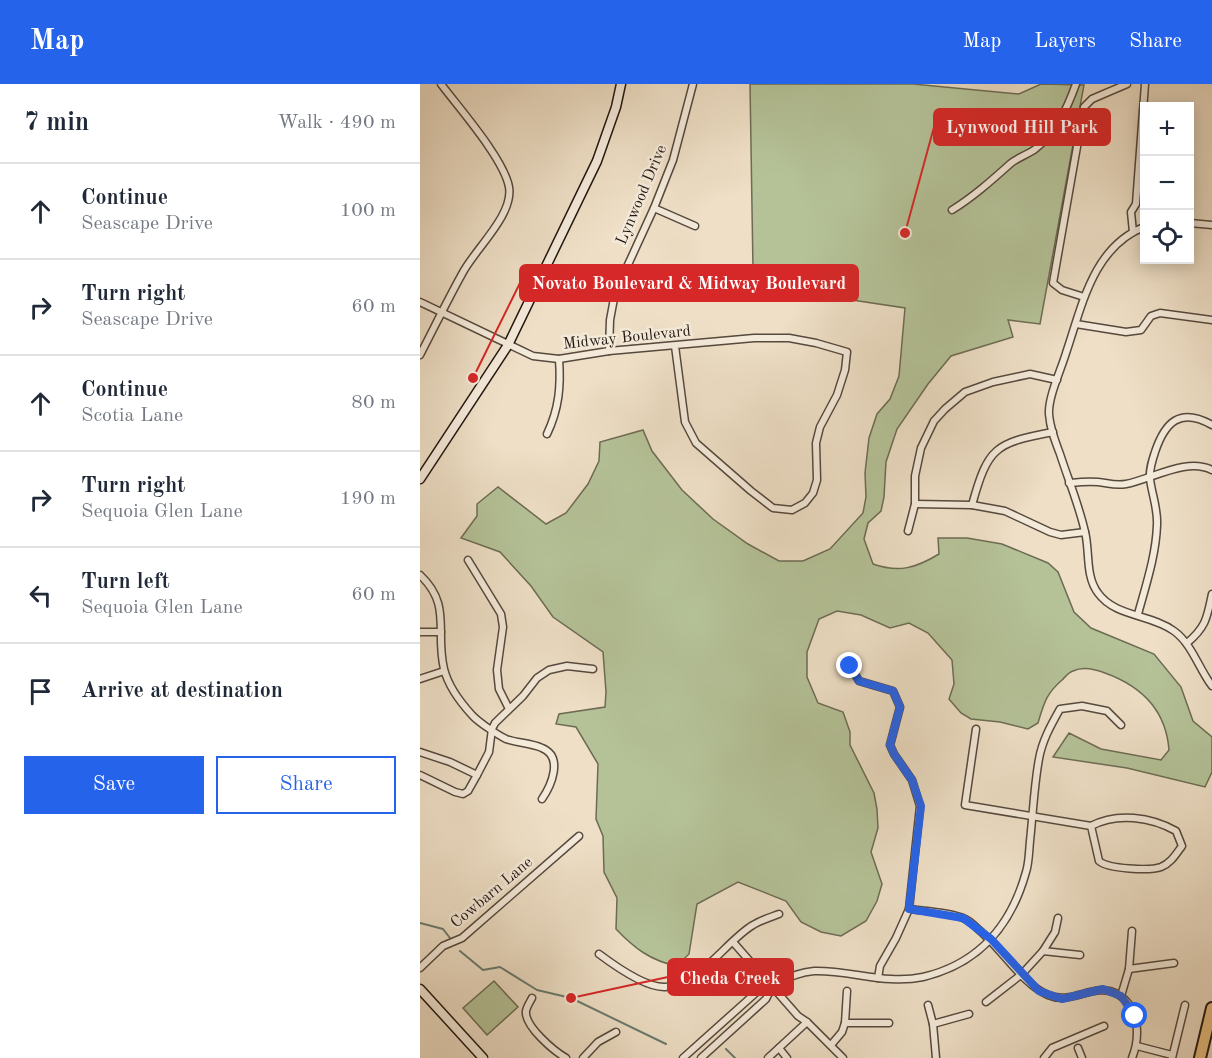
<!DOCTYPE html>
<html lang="en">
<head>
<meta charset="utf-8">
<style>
  body { margin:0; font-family:"Old Standard TT",serif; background:#f2f2f3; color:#1f2937 }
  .controls { position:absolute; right:18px; top:18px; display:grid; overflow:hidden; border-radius:0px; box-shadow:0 3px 15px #0003 }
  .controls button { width:54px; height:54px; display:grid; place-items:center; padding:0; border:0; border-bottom:2px solid #e0e1e3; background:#fff; color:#1f2937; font:30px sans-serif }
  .stop { position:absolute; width:18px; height:18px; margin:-14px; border:4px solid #2563eb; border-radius:50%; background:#fff }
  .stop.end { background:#2563eb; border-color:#fff; box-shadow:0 2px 6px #0008 }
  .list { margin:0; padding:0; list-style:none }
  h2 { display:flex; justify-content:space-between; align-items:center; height:78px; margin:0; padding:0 24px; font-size:26px }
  h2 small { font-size:20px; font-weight:400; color:#747a83 }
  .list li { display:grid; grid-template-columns:39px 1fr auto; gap:18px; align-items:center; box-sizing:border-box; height:96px; padding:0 24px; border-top:2px solid #e0e1e3 }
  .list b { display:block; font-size:22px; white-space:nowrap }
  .list p { margin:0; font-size:20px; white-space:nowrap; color:#747a83 }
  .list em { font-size:20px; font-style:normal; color:#747a83 }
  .actions { display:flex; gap:12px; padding:18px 24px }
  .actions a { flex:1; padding:14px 0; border:2px solid #2563eb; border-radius:0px; text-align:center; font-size:21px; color:#2563eb }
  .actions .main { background:#2563eb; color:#fff }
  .icon { flex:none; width:33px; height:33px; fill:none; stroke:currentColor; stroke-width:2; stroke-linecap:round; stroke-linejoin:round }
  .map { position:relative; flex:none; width:792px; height:974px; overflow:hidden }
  header { display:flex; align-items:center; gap:36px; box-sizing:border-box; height:84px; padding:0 30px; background:#2563eb; color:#fff }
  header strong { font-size:28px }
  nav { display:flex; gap:33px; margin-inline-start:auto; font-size:21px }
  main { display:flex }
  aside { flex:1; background:#fff }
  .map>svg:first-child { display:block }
  .green { fill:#b5c298; stroke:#6c6c54; stroke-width:1.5 }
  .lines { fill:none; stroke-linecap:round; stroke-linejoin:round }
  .stream { stroke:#6a7b70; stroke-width:2 }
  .minor-casing { stroke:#56493e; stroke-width:9 }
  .secondary-casing { stroke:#231710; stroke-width:11 }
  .motorway-casing { stroke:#231710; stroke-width:14 }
  .minor { stroke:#f4eada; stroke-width:6 }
  .secondary { stroke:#f4eada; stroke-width:8 }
  .motorway { stroke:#e7c083; stroke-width:10 }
  .route { stroke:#2563eb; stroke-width:8 }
  .labels { text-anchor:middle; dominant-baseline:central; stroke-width:5; stroke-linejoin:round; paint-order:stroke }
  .street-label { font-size:16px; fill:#231710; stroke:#f4eada }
  .leader { fill:none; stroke:#d62828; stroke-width:2 }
  .callout-dot { fill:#d62828; stroke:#f4eada; stroke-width:2 }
  .callout { fill:#d62828; stroke:#d62828; stroke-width:2 }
  .callout-label { font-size:18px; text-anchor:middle; font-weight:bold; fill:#fff }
</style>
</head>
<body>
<header>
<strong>Map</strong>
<nav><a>Map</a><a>Layers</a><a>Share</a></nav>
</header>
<main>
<aside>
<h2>7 min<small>Walk · 490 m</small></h2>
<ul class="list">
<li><svg class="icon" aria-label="ahead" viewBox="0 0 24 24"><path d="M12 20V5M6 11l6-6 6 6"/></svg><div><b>Continue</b><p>Seascape Drive</p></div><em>100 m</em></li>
<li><svg class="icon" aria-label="right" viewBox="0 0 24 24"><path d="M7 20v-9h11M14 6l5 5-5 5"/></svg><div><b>Turn right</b><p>Seascape Drive</p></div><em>60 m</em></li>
<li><svg class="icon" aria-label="ahead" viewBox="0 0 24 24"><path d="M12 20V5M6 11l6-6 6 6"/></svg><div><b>Continue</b><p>Scotia Lane</p></div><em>80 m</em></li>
<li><svg class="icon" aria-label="right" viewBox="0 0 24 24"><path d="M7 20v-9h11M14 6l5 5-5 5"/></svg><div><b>Turn right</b><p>Sequoia Glen Lane</p></div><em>190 m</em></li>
<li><svg class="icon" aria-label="left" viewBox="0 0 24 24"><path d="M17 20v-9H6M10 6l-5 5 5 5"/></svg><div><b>Turn left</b><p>Sequoia Glen Lane</p></div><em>60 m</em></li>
<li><svg class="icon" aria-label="arrive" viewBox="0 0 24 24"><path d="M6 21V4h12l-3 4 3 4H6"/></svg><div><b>Arrive at destination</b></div></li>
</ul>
<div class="actions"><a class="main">Save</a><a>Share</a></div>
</aside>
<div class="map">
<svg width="792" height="974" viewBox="0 0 792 974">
  <rect width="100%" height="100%" fill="#eedfc6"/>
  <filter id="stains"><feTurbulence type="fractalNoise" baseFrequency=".00333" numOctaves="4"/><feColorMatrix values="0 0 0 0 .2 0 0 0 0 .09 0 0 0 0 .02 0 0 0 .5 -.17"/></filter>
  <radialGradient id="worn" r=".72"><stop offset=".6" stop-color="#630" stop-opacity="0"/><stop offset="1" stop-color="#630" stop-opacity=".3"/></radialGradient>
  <g class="green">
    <path d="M330,0H493L599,10L621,0L664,1L620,240L588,236L593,253L531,272L508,300L477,345L466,378L464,413L461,427L448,439L444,455L453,480C479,489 496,484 519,470L518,454H547L582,460L628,479L638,488L654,528L671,544L734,570L761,603L773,637L792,653V688L785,703L707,684L633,673L649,649L681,665L741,676L749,666C746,626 721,602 685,589C675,585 663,582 653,587C649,588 645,593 642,596C626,610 624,619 618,639L608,645L580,638L551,635L541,629L529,615L534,600L532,576L508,549L489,539L470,544L441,531L417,527L399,535L387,568V593L398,619L423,628L430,648V661L454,709L457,725L458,744L451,768L462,800L457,817L446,837L421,852L401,848L381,838L366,817L318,798L277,820L269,870L257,882C231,877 214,864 196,845L197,814L184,788L183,752L176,735L178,680L156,643L136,640L139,630L185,623L186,608L183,568L133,533L111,502L80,468L41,454L57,432V420L78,403L126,440L146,429L168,400L179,377L180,358L223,346L232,367L262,406L293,435L328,460L359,477H383L410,465L443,429L446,413L445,389L449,354L457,330L470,315L479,292L485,224L332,201L333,185Z"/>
    <path d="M74,897L98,923L67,951L43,924Z"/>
  </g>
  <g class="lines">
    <g class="stream">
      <path d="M0,839L23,845L30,854"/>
      <path d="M40,867L63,886L80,883L117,906L151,914L246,960"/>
      <path d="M306,965L315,974"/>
    </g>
    <defs>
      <g id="minor">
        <path d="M234,124L275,142"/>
        <path d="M532,126C553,113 571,97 590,80C597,74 606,71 614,66C636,49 647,25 656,0"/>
        <path d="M770,139L792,141"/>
        <path d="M724,143C673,163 662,222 646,269C641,286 628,313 629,330C630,344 635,357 640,370C648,395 659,421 665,448C670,467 665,492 678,509C695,533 731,530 754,547C772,560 779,585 792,602"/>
        <path d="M713,148L711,128L716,120L725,0"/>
        <path d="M664,213L642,206L633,199L664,23L672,15L707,0"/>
        <path d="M0,218L113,272L139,275L189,267L334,254H369L396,259L427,268L425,286L417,311L400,343L396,359L397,396L393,409L385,419L372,426L353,424L331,407L276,359L265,338L255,262"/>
        <path d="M656,240L706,248L721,246L731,232L740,229L792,236"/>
        <path d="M189,267L190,236L195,209L234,124L253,76L273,0"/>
        <path d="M0,271C14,244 27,217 42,190C54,166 94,131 89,103C84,75 39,24 21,0"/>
        <path d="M127,350C139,325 141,302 139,275"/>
        <path d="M649,399C659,398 668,397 678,398C688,399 695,402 706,400C732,395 767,373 792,386"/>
        <path d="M495,420L552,421L585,427L630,448L641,451L665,448"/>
        <path d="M552,421C568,363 575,359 633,348"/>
        <path d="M488,447L495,420V392L501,364L514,337L525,325L545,308L573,298L610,290L637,296"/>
        <path d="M48,476L81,530L83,543L77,586L79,605L89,625"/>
        <path d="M0,491C32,521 15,547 24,585C28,601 41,619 52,631C58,638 78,651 86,655C97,659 111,659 122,664C144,673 131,702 122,715"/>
        <path d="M718,530C726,501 736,471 737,441C738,425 732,411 730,395C729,386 732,377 735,368C745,338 760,323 792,341"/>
        <path d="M0,548H21"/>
        <path d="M767,559C786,543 787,534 792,510"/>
        <path d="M430,582L439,597L473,607L480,623L470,661L474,670L492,696L500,722L489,825L476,854L460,882L458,894"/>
        <path d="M0,595L24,587"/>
        <path d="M556,645L545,721L671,742C697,728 731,733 756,747L762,762C756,770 751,779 741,783C730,787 688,785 679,777L671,742"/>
        <path d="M0,668L30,678L57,691L48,707L43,710L35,708L0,691"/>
        <path d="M57,691L69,668L72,645L75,639L103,612L117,594L129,586L147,582L173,585"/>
        <path d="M489,825C504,827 529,828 543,834C549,836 554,841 558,845C581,864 602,900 628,911C653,922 675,896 699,911C720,924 720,954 712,974"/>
        <path d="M313,858L378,932L387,938L423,974"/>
        <path d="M623,867L635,848L638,834"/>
        <path d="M179,870C195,882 225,903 244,903C277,904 307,856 333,841C341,836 351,833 359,830"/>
        <path d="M0,884L23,862L42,854L159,752"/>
        <path d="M709,885L754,879"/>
        <path d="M701,912L709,885L712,847"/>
        <path d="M112,914C110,918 107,922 106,927C104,942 134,967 146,974"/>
        <path d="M566,918L602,890L623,867L660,871"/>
        <path d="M508,921L513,940"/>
        <path d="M425,939L427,907"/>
        <path d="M411,961L422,948L425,939H469"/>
        <path d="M717,962L752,971"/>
        <path d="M359,964L367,974"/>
        <path d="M658,964L662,974"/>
        <path d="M163,974L178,958L196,948"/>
        <path d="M263,974L339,906C360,901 370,889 394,887C431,886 466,901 503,893C558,880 591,842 606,788C609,779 609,767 610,757C613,730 614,702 619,675C622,657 631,641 640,625L662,622L687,627L701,641"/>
        <path d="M281,974L346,915L352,903"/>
        <path d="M348,974L387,938"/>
        <path d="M516,974L513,940L549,930"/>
        <path d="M624,974L632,964L684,942"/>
        <path d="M752,974L765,921"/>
      </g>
      <g id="secondary">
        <path d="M0,395L88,261L177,77L196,23L201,0"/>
        <path d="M0,905L63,974"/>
      </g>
      <path id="motorway" d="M780,974L792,924"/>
    </defs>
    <use href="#minor" class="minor-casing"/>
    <use href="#secondary" class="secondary-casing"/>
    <use href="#motorway" class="motorway-casing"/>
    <use href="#minor" class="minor"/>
    <use href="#secondary" class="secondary"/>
    <use href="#motorway" class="motorway"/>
  </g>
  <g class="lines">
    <path class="route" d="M430,582L439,597L473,607L480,623L470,661L474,670L492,696L501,722L489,825L543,834L571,855L619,907L642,915L683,905L701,912L715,932"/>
  </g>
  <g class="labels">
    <g class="street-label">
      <text transform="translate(222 111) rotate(-67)">Lynwood Drive</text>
      <text transform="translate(207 254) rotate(-6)">Midway Boulevard</text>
      <text transform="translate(72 809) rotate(-40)">Cowbarn Lane</text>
    </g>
  </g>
  <path class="leader" d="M485 149L514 43M53 294L100 199M151 914L248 893"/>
  <g class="callout-dot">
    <circle cx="485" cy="149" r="6"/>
    <circle cx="53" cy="294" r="6"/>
    <circle cx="151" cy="914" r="6"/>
  </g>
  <g class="callout">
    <rect x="514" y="25" width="176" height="36" rx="6"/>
    <rect x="100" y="181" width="338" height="36" rx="6"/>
    <rect x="248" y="875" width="125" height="36" rx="6"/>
  </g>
  <g class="callout-label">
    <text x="602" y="49">Lynwood Hill Park</text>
    <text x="269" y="205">Novato Boulevard &amp; Midway Boulevard</text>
    <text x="310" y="900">Cheda Creek</text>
  </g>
  <rect width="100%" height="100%" filter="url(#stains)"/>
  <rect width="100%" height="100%" fill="url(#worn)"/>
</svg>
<div class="controls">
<button>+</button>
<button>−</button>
<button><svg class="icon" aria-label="locate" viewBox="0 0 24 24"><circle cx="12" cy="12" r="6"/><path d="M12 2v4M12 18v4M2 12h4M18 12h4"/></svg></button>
</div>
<div class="stop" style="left:715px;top:932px"></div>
<div class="stop end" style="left:430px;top:582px"></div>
</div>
</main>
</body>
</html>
